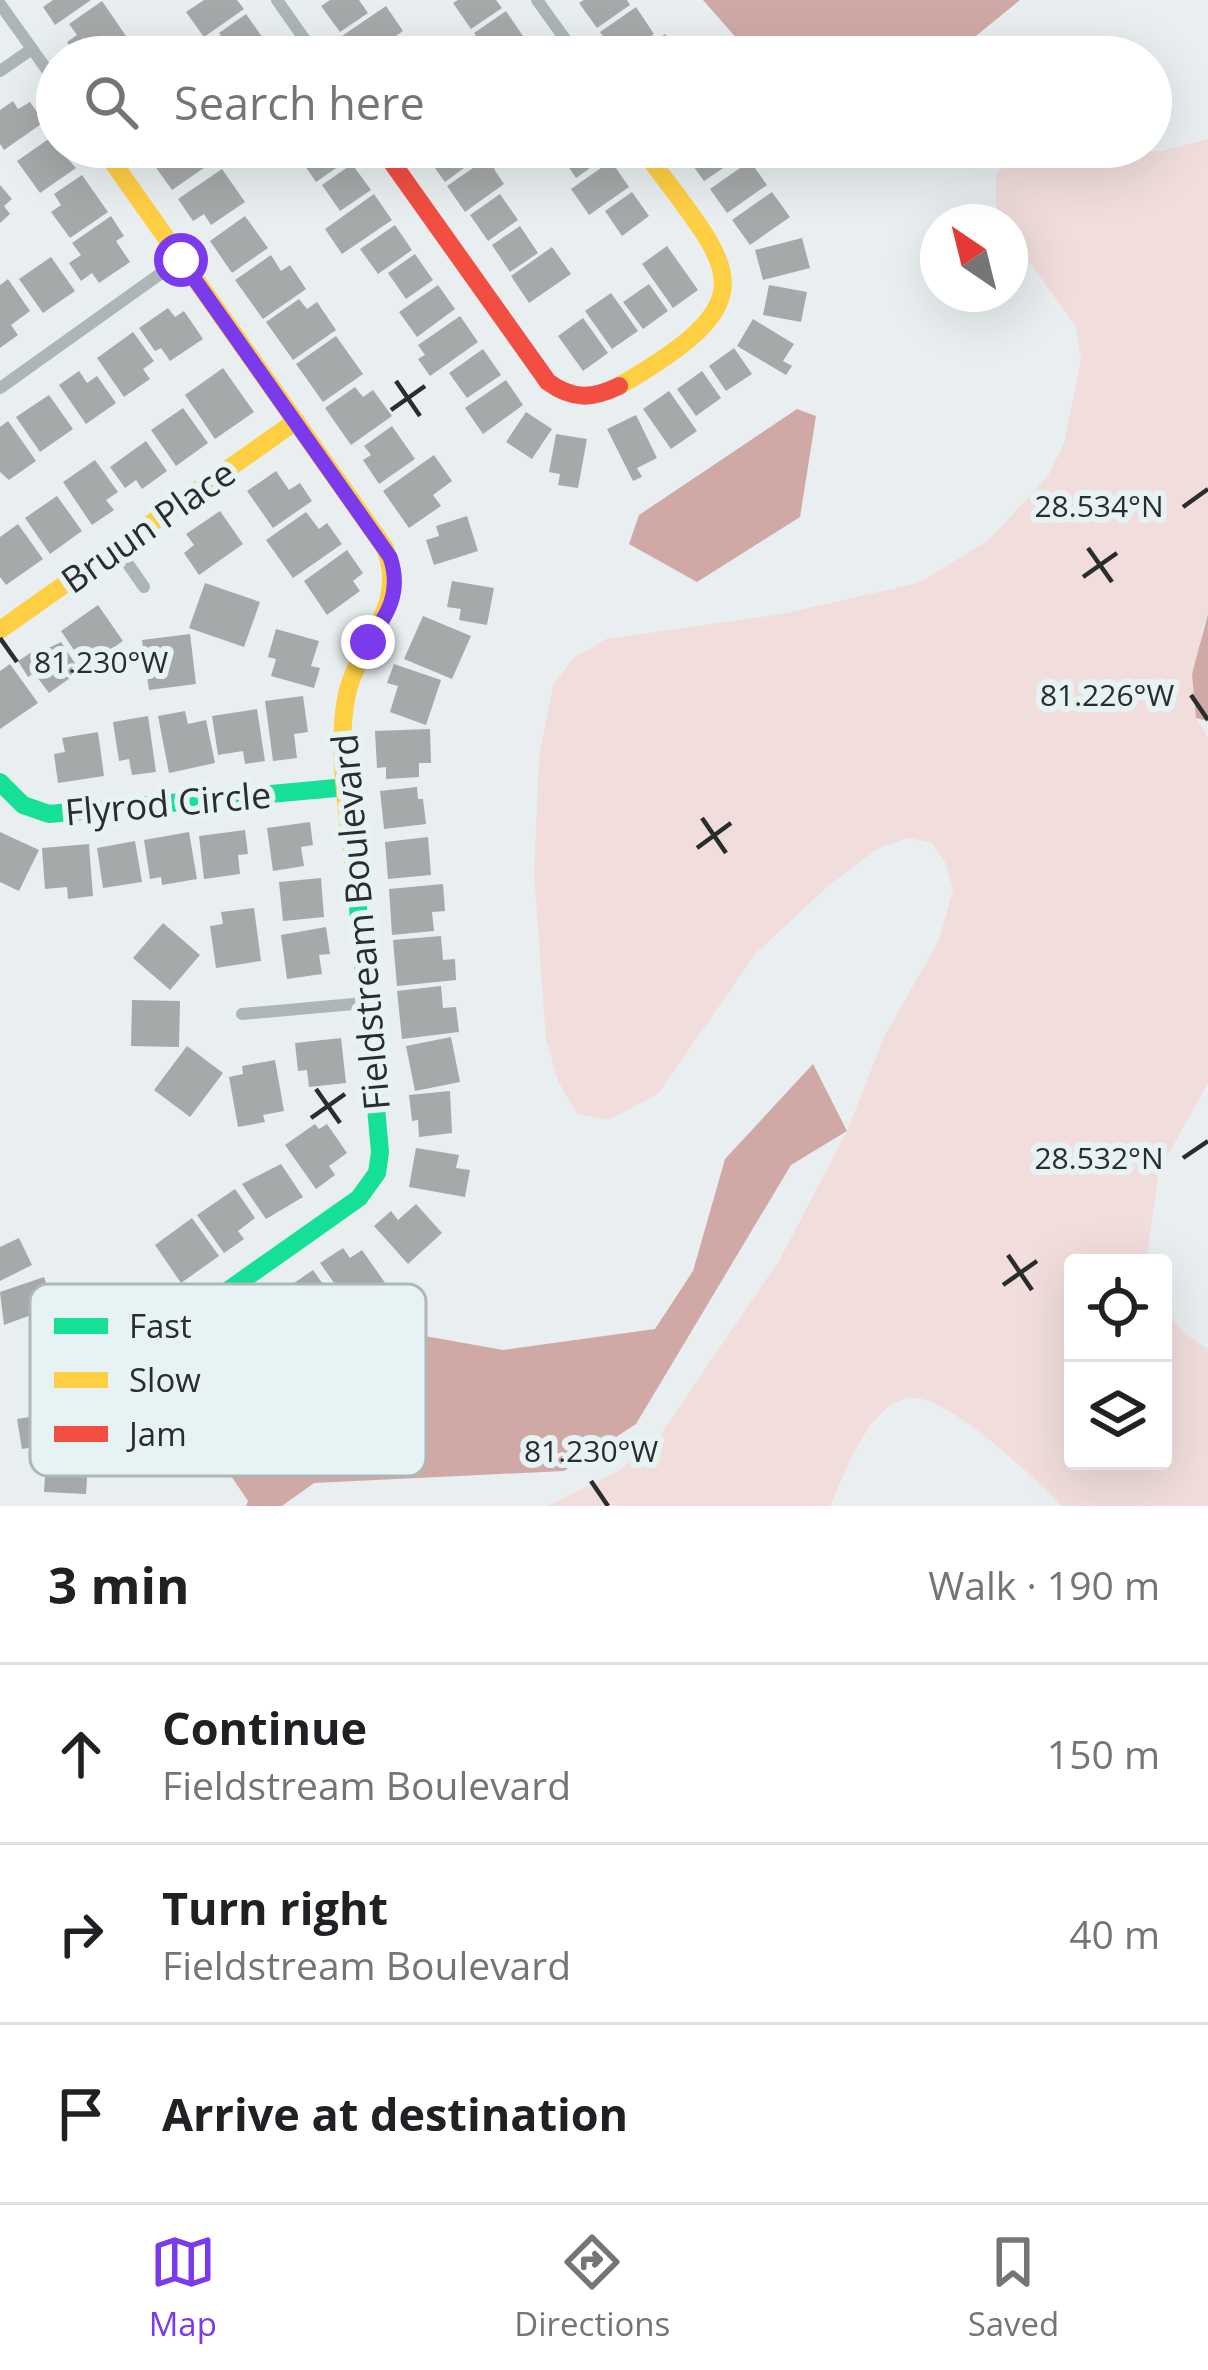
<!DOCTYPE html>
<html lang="en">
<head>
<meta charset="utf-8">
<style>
  body { margin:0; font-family:"Open Sans",sans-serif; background:#f2f2f2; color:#202124 }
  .controls { position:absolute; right:36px; bottom:36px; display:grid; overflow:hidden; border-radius:12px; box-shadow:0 12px 48px #0002 }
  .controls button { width:108px; height:108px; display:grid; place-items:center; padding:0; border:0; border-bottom:3px solid #e0e0e0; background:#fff; color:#202124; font:60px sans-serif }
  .compass { position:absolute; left:920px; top:204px; width:108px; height:108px; border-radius:50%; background:#fff; box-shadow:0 12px 48px #0002; rotate:325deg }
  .stop { position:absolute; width:36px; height:36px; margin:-27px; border:9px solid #7c3aed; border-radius:50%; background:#fff }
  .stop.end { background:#7c3aed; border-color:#fff; box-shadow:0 3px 12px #0008 }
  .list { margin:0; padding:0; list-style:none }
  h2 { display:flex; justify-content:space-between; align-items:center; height:156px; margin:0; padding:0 48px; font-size:51px }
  h2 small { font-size:39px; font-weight:400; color:#757577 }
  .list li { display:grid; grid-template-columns:78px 1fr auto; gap:36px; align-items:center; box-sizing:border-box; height:180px; padding:0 48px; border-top:3px solid #e0e0e0 }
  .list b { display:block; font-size:45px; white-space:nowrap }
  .list p { margin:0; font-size:39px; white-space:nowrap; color:#757577 }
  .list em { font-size:39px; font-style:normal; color:#757577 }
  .icon { flex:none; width:66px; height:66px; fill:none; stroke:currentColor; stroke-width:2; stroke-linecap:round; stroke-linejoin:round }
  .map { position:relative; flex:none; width:1208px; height:1506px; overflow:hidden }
  .search { position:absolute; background:#fff; box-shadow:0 12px 48px #0002; left:36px; right:36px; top:36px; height:132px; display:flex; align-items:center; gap:30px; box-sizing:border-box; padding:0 42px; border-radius:66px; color:#757577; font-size:45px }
  .sheet { height:696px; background:#fff }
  nav { display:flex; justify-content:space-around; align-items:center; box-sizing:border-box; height:168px; border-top:3px solid #e0e0e0; background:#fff; font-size:33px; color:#757577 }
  nav a { display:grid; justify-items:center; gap:6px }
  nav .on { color:#7c3aed }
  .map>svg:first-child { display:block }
  .green { fill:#f1dedc }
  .water { fill:#d0a9a6 }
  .building { fill:#a5a9aa }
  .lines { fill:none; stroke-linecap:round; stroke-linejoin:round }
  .street { stroke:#acb6b6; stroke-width:12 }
  .fast { stroke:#16e098; stroke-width:18 }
  .slow { stroke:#ffcf43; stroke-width:18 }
  .jam { stroke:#f24e42; stroke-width:18 }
  .route { stroke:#7c3aed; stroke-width:15 }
  .ticks { fill:none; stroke:#292d2e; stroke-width:4.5 }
  .labels { text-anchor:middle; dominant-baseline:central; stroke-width:12; stroke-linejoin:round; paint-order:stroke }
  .street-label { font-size:36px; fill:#292d2e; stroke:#e6f2f3 }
  .key { fill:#e6f2f3; stroke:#adb7b8; stroke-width:3 }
  .key-label { font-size:33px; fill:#292d2e }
  .ticks-label { font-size:30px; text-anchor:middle; fill:#292d2e; stroke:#e6f2f3; stroke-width:12; stroke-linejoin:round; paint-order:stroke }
</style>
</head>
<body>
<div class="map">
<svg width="1208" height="1506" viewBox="0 0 1208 1506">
  <rect width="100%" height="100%" fill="#e9eff0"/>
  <path class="green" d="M1208,139V614L1202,628L1196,718L1208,737V1083L1159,1171L1146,1263H1073V1461H1163V1307L1184,1333L1208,1349V1506H1062C1036,1480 939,1385 903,1399C864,1414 846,1472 830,1506H547L620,1470L661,1434L780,1259L847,1131L885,1035L939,940L953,890L945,862L932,843L909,838L878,848L826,888L756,953L658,1094L608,1120L577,1114L558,1081L546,1039L534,874L539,757L553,686L572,659L606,639L782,614L918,583L989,540L1048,476L1064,443L1081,360L1076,327L1010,235V222H1001L996,215V174L1019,150L1161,151Z"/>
  <g class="water">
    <path d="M703,0H1020L950,57H753Z"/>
    <path d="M797,409L816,416L800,517L697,582L629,544L639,515Z"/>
    <path d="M1208,614V721L1196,718L1192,674Z"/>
    <path d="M813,1064L847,1131L791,1165L636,1424L564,1471L314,1483L282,1506H246L248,1501L227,1470L247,1434L391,1330L503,1350L655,1329L693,1271L725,1159Z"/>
  </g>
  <g class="building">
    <path d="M53,0H91L55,25L43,7Z"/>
    <path d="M204,0H237L244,9L204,37L186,12Z"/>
    <path d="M330,0H359L368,13L340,32L321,6Z"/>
    <path d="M458,0H496L502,8L471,29L453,3Z"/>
    <path d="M584,0H627L630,5L597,28L579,3Z"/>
    <path d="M102,1L126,36L96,57H78L67,42L77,35L69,24Z"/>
    <path d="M386,6L403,31L366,57H357L342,36Z"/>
    <path d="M636,7L654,34L617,57L600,32Z"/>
    <path d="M506,11L523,36L490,57L474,33Z"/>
    <path d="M246,14L265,41L236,57L219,33Z"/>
    <path d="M665,34L681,57H632Z"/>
    <path d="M526,41L537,57H502Z"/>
    <path d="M128,42L139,57H107Z"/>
    <path d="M13,101L18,109L30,102L44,122L4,150L0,144V110Z"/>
    <path d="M53,136L57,147L76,168L40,193L17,161Z"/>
    <path d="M164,147H196L208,165L172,190L149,158Z"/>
    <path d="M314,147H341L349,159L316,182L299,157Z"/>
    <path d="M441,147H472L479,157L445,182L427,157Z"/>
    <path d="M568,147H601L607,156L576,178L559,153Z"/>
    <path d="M698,147H744L747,152L704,181L686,156Z"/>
    <path d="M496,152L503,162L494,169L504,184L465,212L447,186Z"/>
    <path d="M611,161L629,187L589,215L571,189Z"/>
    <path d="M750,161L767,185L727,213L710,189Z"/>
    <path d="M352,164L371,190L340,211L322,185Z"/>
    <path d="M222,169L245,202L211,225L204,214L193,221L178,199Z"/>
    <path d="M82,175L108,212L70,238L51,212L61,205L54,194Z"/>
    <path d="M0,185L12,199L4,206L10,214L0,223Z"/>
    <path d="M632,192L649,216L622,236L605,211Z"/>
    <path d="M772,192L790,217L750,245L732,220Z"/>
    <path d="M374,194L392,220L342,254L325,229Z"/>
    <path d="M500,194L518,220L488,241L470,215Z"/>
    <path d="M111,216L124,236L116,241L130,262L99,283L92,273L81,281L69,263L81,255L72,243Z"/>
    <path d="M245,216L268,248L232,273L210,241Z"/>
    <path d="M395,225L412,250L378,274L360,249Z"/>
    <path d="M520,226L538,253L510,272L492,245Z"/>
    <path d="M802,238L810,268L763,280L755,250Z"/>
    <path d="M667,246L698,290L673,308L642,264Z"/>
    <path d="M552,247L571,274L529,303L511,276Z"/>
    <path d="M415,254L433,280L406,299L388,273Z"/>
    <path d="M271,255L281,271L290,265L306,289L263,319L235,280Z"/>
    <path d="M51,257L75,291L43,313L19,279Z"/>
    <path d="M8,279L30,311L11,325L18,335L0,348V285Z"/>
    <path d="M649,284L668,311L643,329L623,302Z"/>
    <path d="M438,285L455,309L417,337L399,312Z"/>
    <path d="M769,285L807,292L801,322L763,315Z"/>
    <path d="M611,293L638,331L612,349L585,311Z"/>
    <path d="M299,299L307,309L317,302L336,330L293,360L266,322Z"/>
    <path d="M168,308L175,317L184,311L203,339L170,361L161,348L155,351L139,328Z"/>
    <path d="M460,316L478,342L430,376L418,359L425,355L418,345Z"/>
    <path d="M583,318L608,353L583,371L558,336Z"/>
    <path d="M753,319L794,344L783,361L792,366L786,375L737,346Z"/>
    <path d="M133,332L154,361L143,369L150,379L124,397L97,358Z"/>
    <path d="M336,336L363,374L323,402L296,364Z"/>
    <path d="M734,348L752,374L726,391L709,366Z"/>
    <path d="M483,349L501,375L467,398L449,373Z"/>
    <path d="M223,368L254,412L215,439L185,395Z"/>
    <path d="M79,371L87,383L97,376L116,403L86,424L59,385Z"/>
    <path d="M702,371L721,398L696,416L677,389Z"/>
    <path d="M506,380L523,405L483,434L465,408Z"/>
    <path d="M355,387L363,397L373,390L392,416L351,445L325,408Z"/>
    <path d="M669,391L697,431L671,449L643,409Z"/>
    <path d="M49,395L73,429L40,452L16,417Z"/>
    <path d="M183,408L208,443L176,466L151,430Z"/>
    <path d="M526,412L552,429L532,459L506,442Z"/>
    <path d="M636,415L657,458L637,468L642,477L633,481L607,429Z"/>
    <path d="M8,421L36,461L9,480L0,472V427Z"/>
    <path d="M392,426L415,459L379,484L363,460L371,455L364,446Z"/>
    <path d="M556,434L587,439L578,488L558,485L560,474L549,472Z"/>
    <path d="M146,441L167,471L142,489L136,480L125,488L110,467Z"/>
    <path d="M434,455L452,481L433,495L441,506L409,528L383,491Z"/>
    <path d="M95,460L118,492L106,500L114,510L92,525L63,482Z"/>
    <path d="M276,471L289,490L300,483L312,501L273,528L247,491Z"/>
    <path d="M57,496L82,531L50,554L25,518Z"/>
    <path d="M220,511L243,544L199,575L184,553L194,545L186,534Z"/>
    <path d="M306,512L319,529L327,523L342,544L293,578L266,540Z"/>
    <path d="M467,516L478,551L434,565L426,540L439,536L436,526Z"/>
    <path d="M18,524L43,559L6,585L0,577V537Z"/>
    <path d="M347,550L363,573L353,581L360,591L327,615L304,581Z"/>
    <path d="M452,581L494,588L487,625L459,620L461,609L447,607Z"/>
    <path d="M205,583L260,602L244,647L189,628Z"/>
    <path d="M98,605L123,641L106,653L111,661L91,675L61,631Z"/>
    <path d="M423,616L471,636L452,679L404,659Z"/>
    <path d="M276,629L319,641L311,666L320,668L314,688L271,676L276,659L268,657Z"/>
    <path d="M190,634L196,684L149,690L142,640Z"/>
    <path d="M61,642L80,671L49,693L34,673L28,677L18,661L35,650L38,653Z"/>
    <path d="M10,664L38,703L0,729V671Z"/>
    <path d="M394,664L441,680L426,725L390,712L398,686L387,683Z"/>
    <path d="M303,696L308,732L294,734L297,758L273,761L265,701Z"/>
    <path d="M257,709L265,761L245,764L243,751L218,755L212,716Z"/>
    <path d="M185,711L188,724L206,720L215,763L169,773L158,716Z"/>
    <path d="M148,716L156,772L132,775L129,759L119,761L113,722Z"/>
    <path d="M430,729L431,763H419V777L386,779V767L377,768L375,731Z"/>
    <path d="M98,732L104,776L58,783L54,754L65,752L62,738Z"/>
    <path d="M417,787L418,799H423L426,824L384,829L380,791Z"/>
    <path d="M310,822L313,845L301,847L304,866L273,871L267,828Z"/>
    <path d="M245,830L248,854L238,855L240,874L204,879L199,836Z"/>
    <path d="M0,832L39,850L19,891L0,882Z"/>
    <path d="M189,832L197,879L162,885L161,877L150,879L144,840Z"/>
    <path d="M428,837L431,875L388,879L385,842Z"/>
    <path d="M135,841L142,882L103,888L97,848Z"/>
    <path d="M89,844L93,896L68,899L67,887L45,889L42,848Z"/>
    <path d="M321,878L324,917L283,921L279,882Z"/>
    <path d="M443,884L445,911L432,912L434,931L392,935L389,889Z"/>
    <path d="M254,908L261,961L216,968L210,926L223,924L221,912Z"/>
    <path d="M163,923L200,955L170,990L133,958Z"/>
    <path d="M326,927L330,954L319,955L322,974L287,979L281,935Z"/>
    <path d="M441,936L443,960L455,959L456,980L397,986L393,940Z"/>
    <path d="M441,986L443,1008L456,1007L459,1032L402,1039L397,991Z"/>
    <path d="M132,1000L180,1001L179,1047L131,1046Z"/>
    <path d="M451,1037L460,1082L415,1091L406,1046Z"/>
    <path d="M341,1038L346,1083L309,1087L307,1070L298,1071L295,1043Z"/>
    <path d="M187,1046L223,1073L190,1117L154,1090Z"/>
    <path d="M275,1060L284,1111L263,1115L265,1122L238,1127L229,1077L243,1074L242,1066Z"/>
    <path d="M450,1091L452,1133L419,1137L418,1120L412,1121L409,1095Z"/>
    <path d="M315,1124L319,1129L327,1124L347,1153L329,1166L335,1175L316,1189L285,1145Z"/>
    <path d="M416,1148L459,1155L456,1168L470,1170L465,1197L409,1187Z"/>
    <path d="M281,1164L303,1197L266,1219L242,1184Z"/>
    <path d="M235,1189L255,1218L238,1231L244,1239L224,1253L197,1215Z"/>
    <path d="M416,1204L442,1233L408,1264L374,1226L391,1211L398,1220Z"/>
    <path d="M192,1218L219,1256L181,1283L155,1245Z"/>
    <path d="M19,1238L32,1265L0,1281V1247Z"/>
    <path d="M343,1248L350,1258L362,1250L388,1287L378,1294L375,1290L351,1307L320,1263Z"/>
    <path d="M313,1270L349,1321L330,1334L325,1326L306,1340L275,1296Z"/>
    <path d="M44,1277L51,1297L39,1301L42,1311L4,1325L0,1292Z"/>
    <path d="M61,1412L66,1442L22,1449L17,1419Z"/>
    <path d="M46,1461L88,1463L86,1494L44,1492Z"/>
  </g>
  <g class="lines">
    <g class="street">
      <path d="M277,0L317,57"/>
      <path d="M537,0L578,57"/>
      <path d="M0,4L57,84"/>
      <path d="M0,71L32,49"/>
      <path d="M0,388L181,259"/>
      <path d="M117,548L144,587"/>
      <path d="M242,1014L365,1003"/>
    </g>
    <g class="fast">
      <path d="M0,782L23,805L49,814L347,787"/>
      <path d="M101,1359L142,1351L359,1198L377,1173L380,1152L357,897"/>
    </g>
    <g class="slow">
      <path d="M102,147L385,548C408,608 360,639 347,694C334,754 352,835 357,897"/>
      <path d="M619,386C777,295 730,269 641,147"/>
      <path d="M0,630L296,421"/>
    </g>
    <path class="jam" d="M381,147L548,382C573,400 592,399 619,386"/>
  </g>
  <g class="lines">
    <path class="route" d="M181,260L390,557C402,592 388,614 368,642"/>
  </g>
  <path class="ticks" d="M396,381L420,416M391,410L425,386M1183,507L1208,489M1088,548L1112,582M1083,577L1117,553M0,638L17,662M1191,695L1208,720M702,818L726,853M697,848L731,823M316,1089L340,1123M311,1118L345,1094M1183,1158L1208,1141M1008,1255L1032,1290M1003,1285L1037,1261M591,1481L608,1506"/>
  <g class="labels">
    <g class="street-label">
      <text transform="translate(148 526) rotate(-35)">Bruun Place</text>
      <text transform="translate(168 803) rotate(-5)">Flyrod Circle</text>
      <text transform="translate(360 922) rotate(-95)">Fieldstream Boulevard</text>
    </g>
  </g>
  <rect x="30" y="1284" width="396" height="192" rx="18" class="key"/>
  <rect x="54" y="1318" width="54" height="16" fill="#16e098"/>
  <rect x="54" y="1372" width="54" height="16" fill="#ffcf43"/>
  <rect x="54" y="1426" width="54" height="16" fill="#f24e42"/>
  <g class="key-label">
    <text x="129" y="1338">Fast</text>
    <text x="129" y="1392">Slow</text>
    <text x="129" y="1446">Jam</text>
  </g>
  <g class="ticks-label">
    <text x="1099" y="517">28.534°N</text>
    <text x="101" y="673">81.230°W</text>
    <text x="1107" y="706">81.226°W</text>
    <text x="1099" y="1169">28.532°N</text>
    <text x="591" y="1462">81.230°W</text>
  </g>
</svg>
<div class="controls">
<button><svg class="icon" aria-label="locate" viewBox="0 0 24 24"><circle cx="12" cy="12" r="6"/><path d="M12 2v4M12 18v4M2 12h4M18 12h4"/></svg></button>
<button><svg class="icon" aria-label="layers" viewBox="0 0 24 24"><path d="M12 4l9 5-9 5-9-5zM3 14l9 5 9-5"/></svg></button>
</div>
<svg class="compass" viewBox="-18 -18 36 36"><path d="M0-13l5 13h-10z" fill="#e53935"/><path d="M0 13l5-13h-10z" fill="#757577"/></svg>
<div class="stop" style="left:181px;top:260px"></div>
<div class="stop end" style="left:368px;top:642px"></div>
<div class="search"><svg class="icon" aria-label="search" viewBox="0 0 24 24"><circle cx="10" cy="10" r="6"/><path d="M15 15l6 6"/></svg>Search here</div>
</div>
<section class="sheet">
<h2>3 min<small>Walk · 190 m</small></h2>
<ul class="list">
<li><svg class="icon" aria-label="ahead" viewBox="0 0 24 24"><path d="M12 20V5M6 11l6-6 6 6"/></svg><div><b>Continue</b><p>Fieldstream Boulevard</p></div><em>150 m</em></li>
<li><svg class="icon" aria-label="right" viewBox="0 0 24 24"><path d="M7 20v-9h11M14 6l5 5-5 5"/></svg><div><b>Turn right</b><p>Fieldstream Boulevard</p></div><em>40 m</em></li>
<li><svg class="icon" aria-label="arrive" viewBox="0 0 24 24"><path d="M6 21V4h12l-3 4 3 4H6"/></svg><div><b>Arrive at destination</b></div></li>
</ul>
</section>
<nav>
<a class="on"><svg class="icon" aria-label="map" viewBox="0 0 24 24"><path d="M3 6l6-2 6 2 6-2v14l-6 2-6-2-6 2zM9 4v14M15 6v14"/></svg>Map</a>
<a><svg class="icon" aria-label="directions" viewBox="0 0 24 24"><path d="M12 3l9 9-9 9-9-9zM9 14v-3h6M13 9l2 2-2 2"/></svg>Directions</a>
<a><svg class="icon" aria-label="saved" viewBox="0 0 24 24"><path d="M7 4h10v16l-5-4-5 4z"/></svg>Saved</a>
</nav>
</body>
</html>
